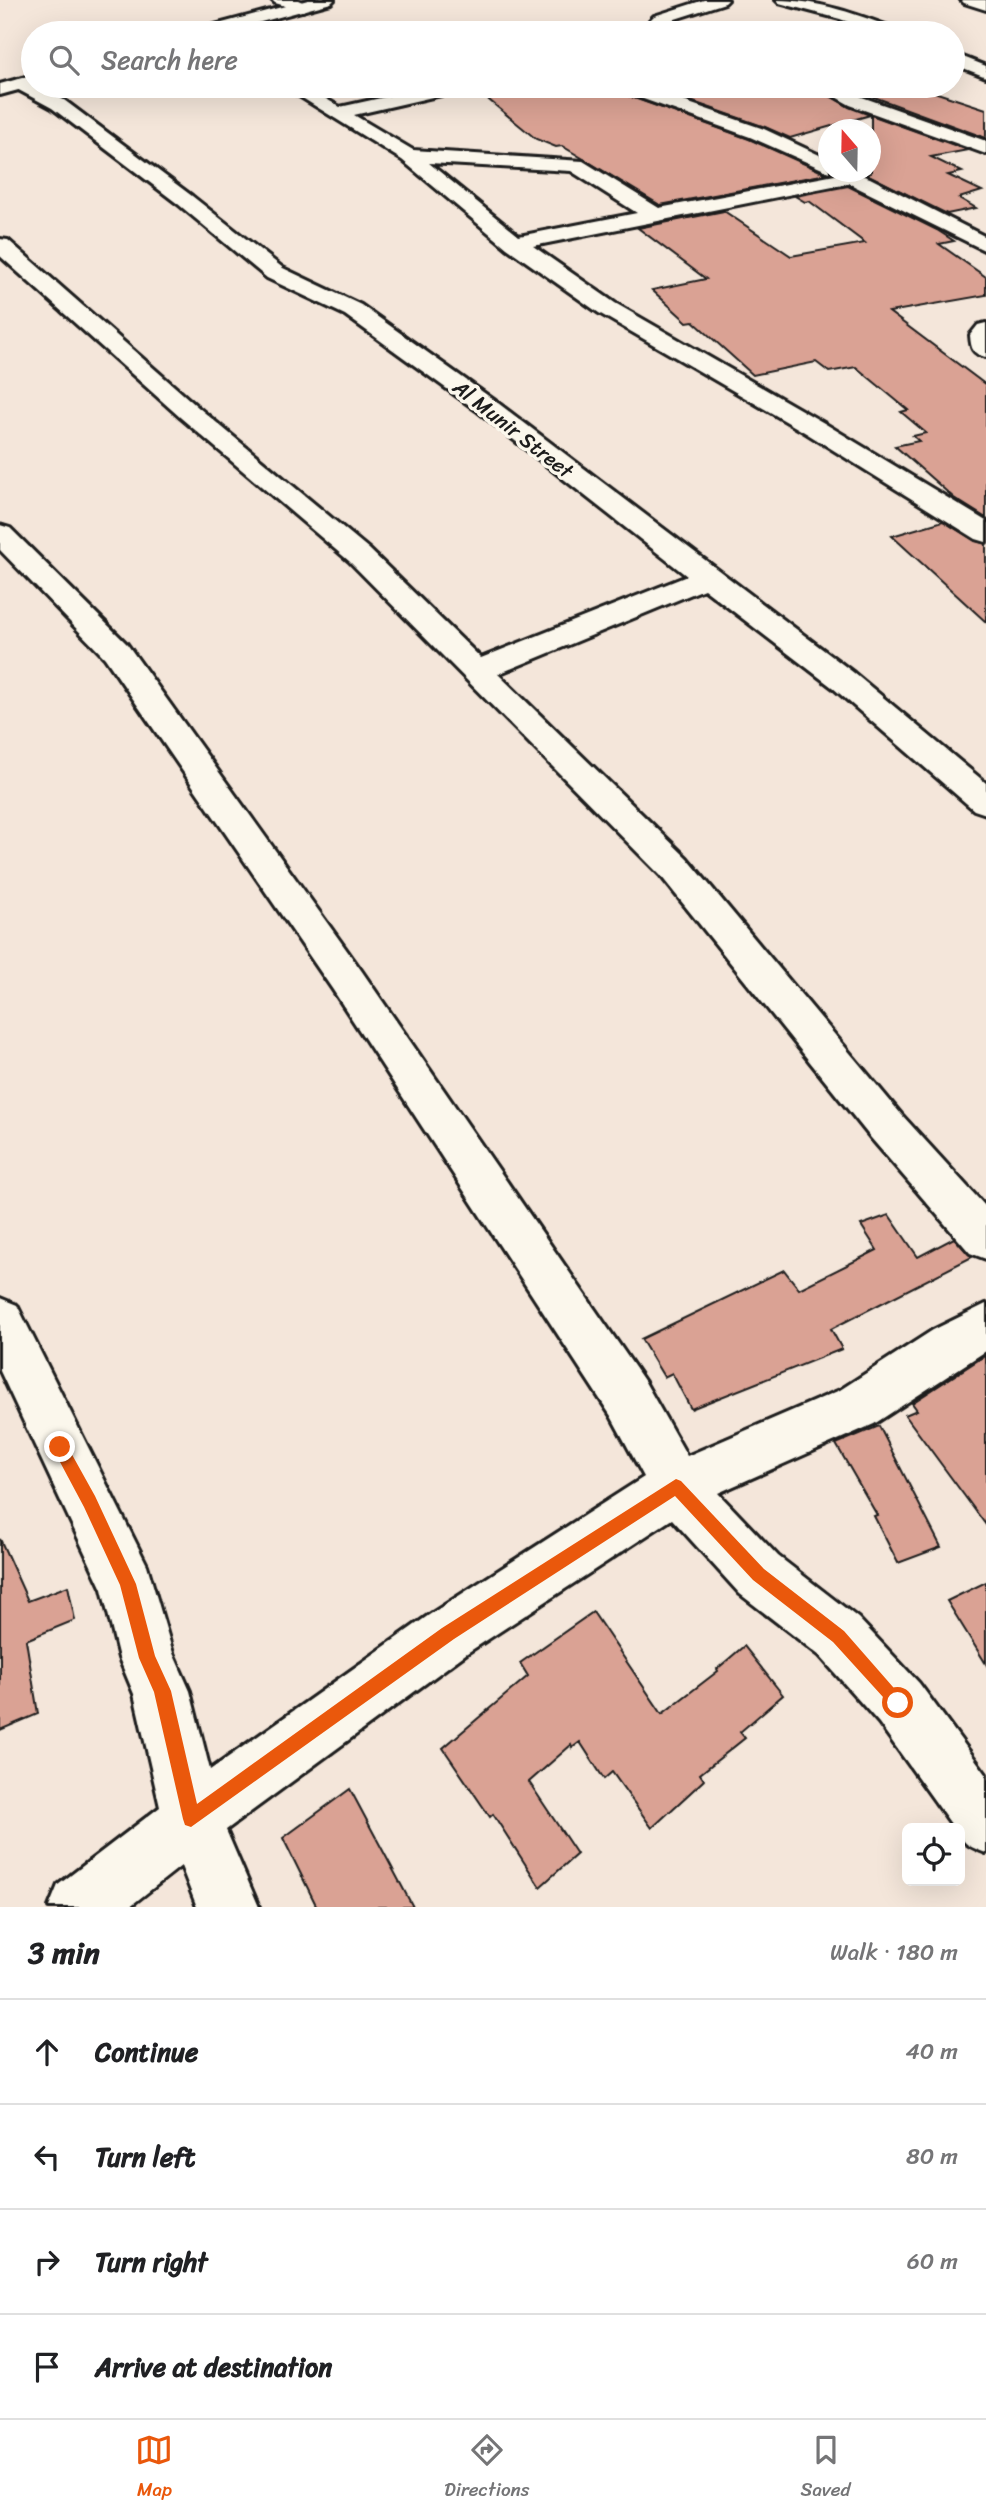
<!DOCTYPE html>
<html lang="en">
<head>
<meta charset="utf-8">
<style>
  body { margin:0; font-family:Sriracha,sans-serif; background:#f2f2f2; color:#202124 }
  .controls { position:absolute; right:21px; bottom:21px; display:grid; overflow:hidden; border-radius:10px; box-shadow:0 7px 28px #0002 }
  .controls button { width:63px; height:63px; display:grid; place-items:center; padding:0; border:0; border-bottom:2px solid #e0e0e0; background:#fff; color:#202124; font:35px sans-serif }
  .compass { position:absolute; left:818px; top:119px; width:63px; height:63px; border-radius:50%; background:#fff; box-shadow:0 7px 28px #0002; rotate:340deg }
  .stop { position:absolute; width:21px; height:21px; margin:-16px; border:5px solid #ea580c; border-radius:50%; background:#fff }
  .stop.end { background:#ea580c; border-color:#fff; box-shadow:0 2px 7px #0008 }
  .list { margin:0; padding:0; list-style:none }
  h2 { display:flex; justify-content:space-between; align-items:center; height:91px; margin:0; padding:0 28px; font-size:30px }
  h2 small { font-size:23px; font-weight:400; color:#757577 }
  .list li { display:grid; grid-template-columns:46px 1fr auto; gap:21px; align-items:center; box-sizing:border-box; height:105px; padding:0 28px; border-top:2px solid #e0e0e0 }
  .list b { display:block; font-size:26px; white-space:nowrap }
  .list em { font-size:23px; font-style:normal; color:#757577 }
  .icon { flex:none; width:38px; height:38px; fill:none; stroke:currentColor; stroke-width:2; stroke-linecap:round; stroke-linejoin:round }
  .map { position:relative; flex:none; width:986px; height:1907px; overflow:hidden }
  .search { position:absolute; background:#fff; box-shadow:0 7px 28px #0002; left:21px; right:21px; top:21px; height:77px; display:flex; align-items:center; gap:18px; box-sizing:border-box; padding:0 24px; border-radius:38px; color:#757577; font-size:26px }
  .sheet { height:511px; background:#fff }
  nav { display:flex; justify-content:space-around; align-items:center; box-sizing:border-box; height:98px; border-top:2px solid #e0e0e0; background:#fff; font-size:19px; color:#757577 }
  nav a { display:grid; justify-items:center; gap:4px }
  nav .on { color:#ea580c }
  .map>svg:first-child { display:block }
  .building { fill:#daa294; stroke:#1c1c1c; stroke-width:2 }
  .lines { fill:none; stroke-linecap:round; stroke-linejoin:round }
  .street-casing { stroke:#1c1c1c; stroke-width:6 }
  .primary-casing { stroke:#1c1c1c; stroke-width:6 }
  .street { fill:#fbf7ec; fill-rule:evenodd }
  .primary { fill:#fbf7ec; fill-rule:evenodd }
  .route { fill:#ea580c }
  .labels { text-anchor:middle; dominant-baseline:central; stroke-width:7; stroke-linejoin:round; paint-order:stroke }
  .far-street-label { font-size:21px; fill:#1c1c1c; stroke:#fbf7ec }
</style>
</head>
<body>
<div class="map">
<svg width="986" height="1907" viewBox="0 0 986 1907">
  <rect width="100%" height="100%" fill="#f4e6da"/>
  <filter id="ink" filterUnits="userSpaceOnUse"><feTurbulence type="fractalNoise" baseFrequency=".0143" numOctaves="2"/><feDisplacementMap in="SourceGraphic" scale="14" xChannelSelector="R" yChannelSelector="G"/><feConvolveMatrix kernelMatrix="1 2 1 2 8 2 1 2 1" color-interpolation-filters="sRGB"/></filter>
  <g filter="url(#ink)">
    <g class="building">
      <path d="M472,86H612L617,92L749,139L827,174L660,205L562,146L556,147L536,139Z"/>
      <path d="M647,86H814L849,107L870,115L790,138L765,127Z"/>
      <path d="M844,86L872,88L916,86L986,109V138Z"/>
      <path d="M871,115L968,150L931,157L962,172L948,175L982,191L959,198L976,208L947,214L866,174L871,173Z"/>
      <path d="M848,186L937,230L954,241L939,244L986,277V295L889,312L986,385V518L954,498L895,446L919,441L913,436L926,433L901,412L908,410L856,367L829,372L816,362L753,375L693,321L687,322L652,290L706,279L638,228L724,211L791,256L865,243L809,201L805,202L795,196Z"/>
      <path d="M943,521L975,541L986,544V622L892,536Z"/>
      <path d="M889,1215L918,1257L954,1238L972,1257L831,1329L842,1349L691,1409L672,1373L664,1377L641,1339L784,1270L799,1289L877,1250L861,1225Z"/>
      <path d="M986,1355V1525L905,1415L917,1410L912,1403Z"/>
      <path d="M879,1426L941,1547L898,1563L874,1516L877,1515L836,1444Z"/>
      <path d="M0,1539L28,1601L68,1586L75,1620L26,1640L38,1714L0,1730Z"/>
      <path d="M986,1582V1664L947,1601Z"/>
      <path d="M593,1612L662,1714L718,1671L717,1669L744,1646L783,1695L740,1732L745,1738L700,1774L704,1780L652,1828L612,1772L604,1779L580,1742L572,1748L571,1745L529,1782L577,1854L540,1887L493,1814L490,1817L443,1748L528,1676L520,1663Z"/>
      <path d="M350,1789L413,1907H317L283,1838Z"/>
    </g>
    <g class="lines">
      <defs>
        <g id="street">
          <path d="M272,0H298L311,6L303,11L275,3Z"/>
          <path d="M704,0H728L725,3L669,21L676,28L675,33H659L660,29L650,20L654,16Z"/>
          <path d="M776,0C819,0 859,15 899,30L901,33H878L840,19L779,3Z"/>
          <path d="M961,0H986V10L964,3Z"/>
          <path d="M953,53L986,66V77L953,64Z"/>
          <path d="M21,79L64,100L192,196L283,268L361,305L494,400L854,673L986,783V814L974,810L832,687L704,589L498,674L687,858L901,1114L986,1207V1259L970,1253L871,1138L661,876L349,561L181,418L0,256V239L8,240L199,408L369,549L481,658L687,576L476,410L345,315L267,278L178,204L52,108L15,88L12,84L15,80Z"/>
          <path d="M283,86H304L340,107L435,86H466L463,90L354,115L413,150L583,161L659,208L851,172L870,178L986,237V251L848,183L533,246L615,303L824,423L986,521V542L976,539L806,433L599,313L507,248L402,160ZM429,163L571,171L637,213L519,236Z"/>
          <path d="M615,86H640L764,129L828,159L829,172L750,137L618,90Z"/>
          <path d="M816,86H838L862,97L986,141V154L850,105Z"/>
          <path d="M986,323V357C972,354 971,348 970,335L978,325Z"/>
          <path d="M0,525L10,528L127,644L361,970L645,1382L687,1456L840,1390L933,1330L986,1304V1351L874,1424L718,1493L778,1556L858,1618L919,1683L986,1774V1853C972,1847 960,1845 960,1828H954L879,1723L820,1656L740,1594L672,1519L467,1653L226,1830L259,1907H197L181,1866L129,1907H49L58,1885L160,1807L134,1694L119,1658L102,1589L0,1371V1298L17,1305L147,1565L173,1653L190,1691L210,1770L429,1615L644,1477L611,1416L333,990L105,658L0,550Z"/>
        </g>
        <g id="primary">
          <path d="M308,0H334L331,3L220,33H194L196,30Z"/>
          <path d="M33,75V86L0,95V84Z"/>
        </g>
      </defs>
      <use href="#street" class="street-casing"/>
      <use href="#primary" class="primary-casing"/>
      <use href="#street" class="street"/>
      <use href="#primary" class="primary"/>
    </g>
  </g>
  <path class="route" d="M60,1440L65,1442L95,1496L136,1584L155,1656L171,1691L197,1804L442,1628L676,1479L681,1481L764,1569L844,1631L907,1703L904,1708L898,1711L893,1708L833,1642L753,1580L675,1496L454,1639L191,1827L185,1825L183,1819L154,1692L139,1658L120,1585L84,1507L52,1447L54,1442Z"/>
  <g class="labels">
    <g class="far-street-label">
      <text transform="translate(513 429) rotate(38)">Al Munir Street</text>
    </g>
  </g>
</svg>
<div class="controls">
<button><svg class="icon" aria-label="locate" viewBox="0 0 24 24"><circle cx="12" cy="12" r="6"/><path d="M12 2v4M12 18v4M2 12h4M18 12h4"/></svg></button>
</div>
<svg class="compass" viewBox="-18 -18 36 36"><path d="M0-13l5 13h-10z" fill="#e53935"/><path d="M0 13l5-13h-10z" fill="#757577"/></svg>
<div class="stop" style="left:898px;top:1703px"></div>
<div class="stop end" style="left:60px;top:1447px"></div>
<div class="search"><svg class="icon" aria-label="search" viewBox="0 0 24 24"><circle cx="10" cy="10" r="6"/><path d="M15 15l6 6"/></svg>Search here</div>
</div>
<section class="sheet">
<h2>3 min<small>Walk · 180 m</small></h2>
<ul class="list">
<li><svg class="icon" aria-label="ahead" viewBox="0 0 24 24"><path d="M12 20V5M6 11l6-6 6 6"/></svg><div><b>Continue</b></div><em>40 m</em></li>
<li><svg class="icon" aria-label="left" viewBox="0 0 24 24"><path d="M17 20v-9H6M10 6l-5 5 5 5"/></svg><div><b>Turn left</b></div><em>80 m</em></li>
<li><svg class="icon" aria-label="right" viewBox="0 0 24 24"><path d="M7 20v-9h11M14 6l5 5-5 5"/></svg><div><b>Turn right</b></div><em>60 m</em></li>
<li><svg class="icon" aria-label="arrive" viewBox="0 0 24 24"><path d="M6 21V4h12l-3 4 3 4H6"/></svg><div><b>Arrive at destination</b></div></li>
</ul>
</section>
<nav>
<a class="on"><svg class="icon" aria-label="map" viewBox="0 0 24 24"><path d="M3 6l6-2 6 2 6-2v14l-6 2-6-2-6 2zM9 4v14M15 6v14"/></svg>Map</a>
<a><svg class="icon" aria-label="directions" viewBox="0 0 24 24"><path d="M12 3l9 9-9 9-9-9zM9 14v-3h6M13 9l2 2-2 2"/></svg>Directions</a>
<a><svg class="icon" aria-label="saved" viewBox="0 0 24 24"><path d="M7 4h10v16l-5-4-5 4z"/></svg>Saved</a>
</nav>
</body>
</html>
